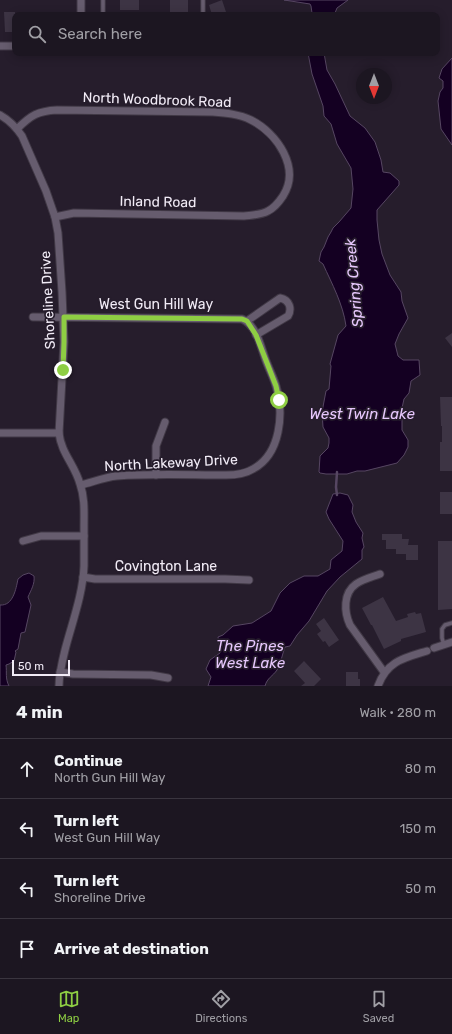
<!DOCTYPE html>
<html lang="en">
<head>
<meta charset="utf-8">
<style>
  body { margin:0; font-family:Rubik,sans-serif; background:#29232e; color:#f1f3f6 }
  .compass { position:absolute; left:356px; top:68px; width:36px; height:36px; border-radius:50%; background:#1c1621; box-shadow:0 2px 10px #0003; rotate:180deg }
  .scale { position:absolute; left:12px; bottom:10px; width:58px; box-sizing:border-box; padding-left:4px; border:2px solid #f1ebf6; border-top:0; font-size:11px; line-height:14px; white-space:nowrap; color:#f1ebf6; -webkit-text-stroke:3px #261d2c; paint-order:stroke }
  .stop { position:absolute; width:12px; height:12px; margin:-9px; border:3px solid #8ece43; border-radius:50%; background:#fff }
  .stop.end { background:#8ece43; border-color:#fff; box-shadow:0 1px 4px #0008 }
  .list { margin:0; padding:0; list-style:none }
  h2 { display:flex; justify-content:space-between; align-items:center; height:52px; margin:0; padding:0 16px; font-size:17px }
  h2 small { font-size:13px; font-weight:400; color:#a09fa5 }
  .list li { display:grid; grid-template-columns:26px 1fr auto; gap:12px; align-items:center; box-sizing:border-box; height:60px; padding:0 16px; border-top:1px solid #3a353f }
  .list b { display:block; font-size:15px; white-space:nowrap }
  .list p { margin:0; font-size:13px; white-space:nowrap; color:#a09fa5 }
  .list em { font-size:13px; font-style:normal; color:#a09fa5 }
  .icon { flex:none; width:22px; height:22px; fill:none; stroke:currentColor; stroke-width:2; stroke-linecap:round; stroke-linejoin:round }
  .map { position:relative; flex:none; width:452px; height:686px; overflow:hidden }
  .search { position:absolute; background:#1c1621; box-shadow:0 2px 10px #0003; left:12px; right:12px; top:12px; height:44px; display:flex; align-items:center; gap:10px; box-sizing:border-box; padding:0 14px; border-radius:8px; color:#a09fa5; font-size:15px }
  .sheet { height:292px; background:#1c1621 }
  nav { display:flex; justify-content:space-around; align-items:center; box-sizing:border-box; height:56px; border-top:1px solid #3a353f; background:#1c1621; font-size:11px; color:#a09fa5 }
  nav a { display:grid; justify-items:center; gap:2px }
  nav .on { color:#8ece43 }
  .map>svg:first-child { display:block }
  .water { fill:#140022; stroke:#564662 }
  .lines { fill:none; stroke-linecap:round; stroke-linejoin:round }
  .stream { stroke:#564662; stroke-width:2.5 }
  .building { fill:#3d3444 }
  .service-casing { stroke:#413946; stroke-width:5.5 }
  .minor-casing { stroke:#413946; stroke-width:9 }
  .service { stroke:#665c6e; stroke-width:3.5 }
  .minor { stroke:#665c6e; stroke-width:7 }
  .route { stroke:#8ece43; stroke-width:5 }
  .labels { text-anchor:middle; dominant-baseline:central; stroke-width:3.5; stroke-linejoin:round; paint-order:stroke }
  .street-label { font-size:14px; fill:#f1ebf6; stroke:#261d2c }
  .water-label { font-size:15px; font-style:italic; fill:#e7c8fd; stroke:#261d2c }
</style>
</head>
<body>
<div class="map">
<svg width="452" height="686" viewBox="0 0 452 686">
  <rect width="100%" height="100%" fill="#261d2c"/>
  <g class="water">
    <path d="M284,0H348L337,8L335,13L323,14L312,13L311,6L310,4Z"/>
    <path d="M308,53H324L327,70L335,84L350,116L365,128L375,142L381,160L383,172L390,173L399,181V185L377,210V220L379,240L382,254L390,275L401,292L402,301L408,318L399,334L395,344L398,356L403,360H419L420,375L411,381L409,393L404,399L402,408V430L408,440V447L404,455L397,463L365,471H357L347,474H326L320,473L319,472L320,456L328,448L329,443V438L323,427L322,412L326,391L329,389L331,366L330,364L338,335L346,326C343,304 332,284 323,264L319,261L321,252L324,247L328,237L331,232L333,228L339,222L351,208L353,189L351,168L337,144L331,124L324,116L323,106L312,74Z"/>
    <path d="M452,58V145L441,129L438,101L440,92L443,88V81L439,78L442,69Z"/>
    <path d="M340,493L348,495L353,505L352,512L356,522L363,533L362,538L364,547L362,550V559L340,577L327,591L309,621L297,635L290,646L285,647C282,655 281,663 277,670C273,676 267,678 265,686H208L211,677L206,669L210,660L220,653L218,637L223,635L233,626L252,623L271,611L280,593L290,583L304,576H318L330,569L331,560L342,551L343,541L329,519L326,512L333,494Z"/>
    <path d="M29,573L34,576C35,584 31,590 28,597L31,605L25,632L21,633L18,649L15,651L16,652L14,661L9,664L6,665C7,673 5,678 9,686H0V605C13,606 16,589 18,579L23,575Z"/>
  </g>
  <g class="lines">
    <path class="stream" d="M337,472L336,487L337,495"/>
  </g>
  <g class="building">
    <rect x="120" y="0" width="19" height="10"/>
    <rect x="170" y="0" width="18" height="15"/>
    <path d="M222,0L227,15H212L209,5Z"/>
    <path d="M4,12H15V32H5Z"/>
    <path d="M452,333V347L445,338Z"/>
    <path d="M440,397H452V471H440V442H442V426H441Z"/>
    <rect x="440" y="492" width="12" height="22"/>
    <path d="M382,534H402V539H409L408,545H418V560H406V554H396V549H386V540H382Z"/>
    <path d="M438,541H452V609L438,610Z"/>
    <path d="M383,597L396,621L408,617L407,614L415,612L416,614L421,613L426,632L401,639V641L384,649L372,625H371L362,608Z"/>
    <path d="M324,618L339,640L329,647L325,641L323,642L317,634L321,631L316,624Z"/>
    <path d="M304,661L321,679L314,686H301L305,683L294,671Z"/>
    <path d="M346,672H358V679H360V686H346Z"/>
  </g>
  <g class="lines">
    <defs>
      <g id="service">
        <path d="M103,0V15"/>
        <path d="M203,15V0"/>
        <path d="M444,645L442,638V629L445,625L452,623"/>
      </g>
      <g id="minor">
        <path d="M81,0V15"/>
        <path d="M0,46H15"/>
        <path d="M0,115C9,120 16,127 22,136L46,191L55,217L58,233L62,292L64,342L59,433C61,453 75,465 80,484C85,498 84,512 84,526C84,540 84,553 84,566C83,594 72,623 65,650C62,662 59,674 59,686"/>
        <path d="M17,129C31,115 38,111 57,110L212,112C225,113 239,114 251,120C277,133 301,168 283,196C279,202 274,208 268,211C261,215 252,215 244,216L74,213L55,217"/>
        <path d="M33,317L242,319C256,325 260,344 265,358C268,367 273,376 276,386C284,413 281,454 253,469C245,474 236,475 226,475C191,475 153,473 117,476C105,477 93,482 81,485"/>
        <path d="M247,321L280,298C290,300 292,309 288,316L256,335"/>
        <path d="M0,433H59"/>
        <path d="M156,475V446L165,422"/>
        <path d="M23,541L41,536H84"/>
        <path d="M380,574C372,577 363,579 356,584C343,593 344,612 350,625L384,672"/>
        <path d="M83,577L95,579H225L249,580"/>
        <path d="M434,648L452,642"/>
        <path d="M60,672L73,674L151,675L168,678"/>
        <path d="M378,686C387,661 404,658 427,651"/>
      </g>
    </defs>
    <use href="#service" class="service-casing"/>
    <use href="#minor" class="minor-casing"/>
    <use href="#service" class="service"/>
    <use href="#minor" class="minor"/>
  </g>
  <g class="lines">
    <path class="route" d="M63,370L64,342V317L242,319L247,321L256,335L276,386L279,400"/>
  </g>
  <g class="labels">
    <g class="street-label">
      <text transform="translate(157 100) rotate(2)">North Woodbrook Road</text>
      <text transform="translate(158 202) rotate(1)">Inland Road</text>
      <text transform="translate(48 300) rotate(-93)">Shoreline Drive</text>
      <text x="156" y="304">West Gun Hill Way</text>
      <text transform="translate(171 463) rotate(-3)">North Lakeway Drive</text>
      <text x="166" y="566">Covington Lane</text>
    </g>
    <g class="water-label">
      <text transform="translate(354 283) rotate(-95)">Spring Creek</text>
      <text x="362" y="414">West Twin Lake</text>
      <text x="250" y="646">The Pines<tspan x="250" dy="17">West Lake</tspan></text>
    </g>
  </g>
</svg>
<svg class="compass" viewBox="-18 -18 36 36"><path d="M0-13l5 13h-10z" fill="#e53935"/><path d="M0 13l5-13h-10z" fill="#a09fa5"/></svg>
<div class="scale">50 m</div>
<div class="stop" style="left:279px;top:400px"></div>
<div class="stop end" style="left:63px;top:370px"></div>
<div class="search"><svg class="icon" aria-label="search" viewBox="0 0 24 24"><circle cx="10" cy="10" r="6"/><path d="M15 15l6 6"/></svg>Search here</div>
</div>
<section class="sheet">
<h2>4 min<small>Walk · 280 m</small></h2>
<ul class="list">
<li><svg class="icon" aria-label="ahead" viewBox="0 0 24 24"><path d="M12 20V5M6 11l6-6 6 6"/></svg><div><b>Continue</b><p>North Gun Hill Way</p></div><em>80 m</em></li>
<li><svg class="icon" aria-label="left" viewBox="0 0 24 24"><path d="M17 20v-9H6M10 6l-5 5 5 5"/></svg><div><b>Turn left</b><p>West Gun Hill Way</p></div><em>150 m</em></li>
<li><svg class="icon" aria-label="left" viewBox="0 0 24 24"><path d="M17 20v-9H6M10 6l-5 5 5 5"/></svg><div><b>Turn left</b><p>Shoreline Drive</p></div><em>50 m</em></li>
<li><svg class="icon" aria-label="arrive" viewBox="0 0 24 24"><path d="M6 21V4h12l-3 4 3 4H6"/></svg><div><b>Arrive at destination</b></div></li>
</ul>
</section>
<nav>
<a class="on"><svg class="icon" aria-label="map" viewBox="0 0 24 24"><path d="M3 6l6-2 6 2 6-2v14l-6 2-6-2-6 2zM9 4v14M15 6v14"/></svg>Map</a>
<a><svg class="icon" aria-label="directions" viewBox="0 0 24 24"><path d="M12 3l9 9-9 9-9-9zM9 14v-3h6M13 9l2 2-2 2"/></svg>Directions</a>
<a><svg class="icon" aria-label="saved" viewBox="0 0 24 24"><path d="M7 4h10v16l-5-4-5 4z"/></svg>Saved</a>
</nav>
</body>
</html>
